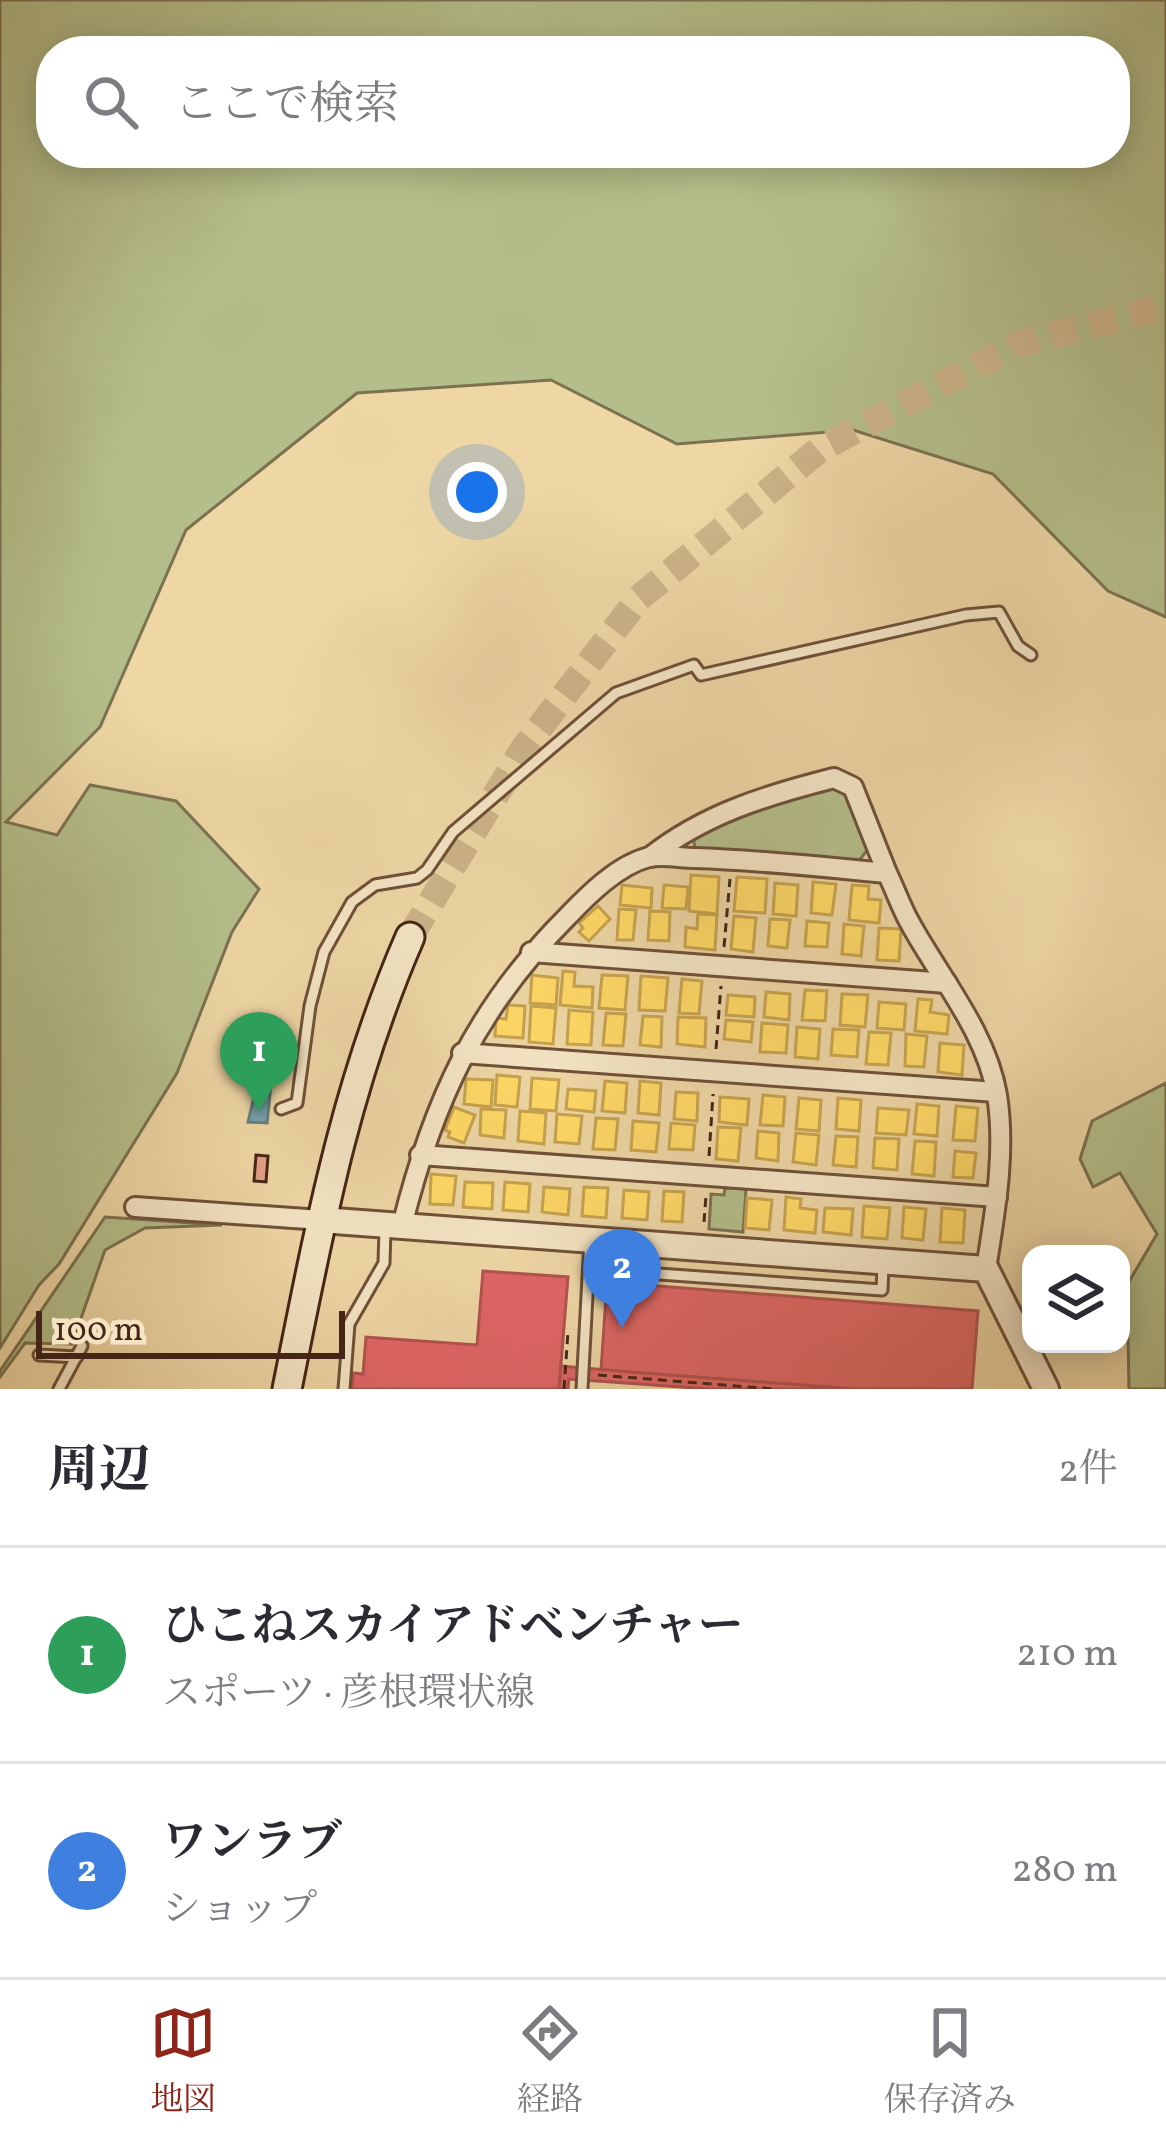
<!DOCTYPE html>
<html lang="ja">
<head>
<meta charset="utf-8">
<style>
  body { margin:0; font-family:Vollkorn,"Noto Serif JP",serif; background:#f2f2f3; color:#2b2b33 }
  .controls { position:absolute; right:36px; bottom:36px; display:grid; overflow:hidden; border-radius:24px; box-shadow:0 6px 30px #0003 }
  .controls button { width:108px; height:108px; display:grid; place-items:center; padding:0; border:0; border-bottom:3px solid #e1e1e2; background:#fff; color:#2b2b33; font:60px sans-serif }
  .scale { position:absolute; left:36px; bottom:30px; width:309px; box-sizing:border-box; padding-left:12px; border:6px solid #452515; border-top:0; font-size:33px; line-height:42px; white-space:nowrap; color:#452515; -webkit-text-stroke:9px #f4e4c4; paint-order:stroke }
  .you { position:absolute; left:477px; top:492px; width:42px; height:42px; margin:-30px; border:9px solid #fff; border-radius:50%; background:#1a73e8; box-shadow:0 0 0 18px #1a73e833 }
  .badge { display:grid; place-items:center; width:78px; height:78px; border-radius:50%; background:#8f2418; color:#fff; font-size:39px; font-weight:700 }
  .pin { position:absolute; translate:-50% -99px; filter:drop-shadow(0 3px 6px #0008) }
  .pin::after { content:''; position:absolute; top:63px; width:42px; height:36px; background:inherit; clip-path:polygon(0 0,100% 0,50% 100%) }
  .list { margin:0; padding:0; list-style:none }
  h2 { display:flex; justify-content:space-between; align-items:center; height:156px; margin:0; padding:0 48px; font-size:51px }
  h2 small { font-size:39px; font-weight:400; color:#7c7c81 }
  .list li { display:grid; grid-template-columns:78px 1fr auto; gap:36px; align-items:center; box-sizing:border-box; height:216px; padding:0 48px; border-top:3px solid #e1e1e2 }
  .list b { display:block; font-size:45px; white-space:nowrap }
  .list p { margin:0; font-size:39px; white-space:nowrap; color:#7c7c81 }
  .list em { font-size:39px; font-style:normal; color:#7c7c81 }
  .icon { flex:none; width:66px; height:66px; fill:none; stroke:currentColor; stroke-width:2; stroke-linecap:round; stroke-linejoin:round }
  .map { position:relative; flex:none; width:1166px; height:1389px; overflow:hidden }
  .search { position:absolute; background:#fff; box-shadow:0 6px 30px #0003; left:36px; right:36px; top:36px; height:132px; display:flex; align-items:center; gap:30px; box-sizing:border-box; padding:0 42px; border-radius:48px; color:#7c7c81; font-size:45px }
  .sheet { height:588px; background:#fff }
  nav { display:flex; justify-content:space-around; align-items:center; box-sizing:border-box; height:168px; border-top:3px solid #e1e1e2; background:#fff; font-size:33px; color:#7c7c81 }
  nav a { display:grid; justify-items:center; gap:6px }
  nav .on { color:#8f2418 }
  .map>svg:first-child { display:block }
  .green { fill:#b4be8a; stroke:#7c7250; stroke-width:3; fill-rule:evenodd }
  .homes { fill:#ffd966; stroke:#c7a34e; stroke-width:3 }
  .shops { fill:#e06666; stroke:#b2524e; stroke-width:3 }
  .public { fill:#76a5af; stroke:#677f81; stroke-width:3 }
  .building { fill:#e59f88; stroke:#452515; stroke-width:3 }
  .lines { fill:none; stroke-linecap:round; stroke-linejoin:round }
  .secondary-tunnel { stroke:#ccb388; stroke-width:27; stroke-dasharray:27 14; stroke-linecap:butt }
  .service-casing { stroke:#6f5139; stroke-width:15 }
  .minor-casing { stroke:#6f5139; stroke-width:24 }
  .tertiary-casing { stroke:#6f5139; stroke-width:30 }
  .secondary-casing { stroke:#452515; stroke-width:33 }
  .path { stroke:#452515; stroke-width:3; stroke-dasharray:9 6; stroke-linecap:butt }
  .service { stroke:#f4e4c4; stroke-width:9 }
  .minor { stroke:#f4e4c4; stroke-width:18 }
  .tertiary { stroke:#f4e4c4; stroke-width:24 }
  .secondary { stroke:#f4e4c4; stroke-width:27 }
</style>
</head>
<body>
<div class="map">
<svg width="1166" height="1389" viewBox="0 0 1166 1389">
  <rect width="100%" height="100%" fill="#eed6a5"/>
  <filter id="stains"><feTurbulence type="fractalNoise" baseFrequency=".00167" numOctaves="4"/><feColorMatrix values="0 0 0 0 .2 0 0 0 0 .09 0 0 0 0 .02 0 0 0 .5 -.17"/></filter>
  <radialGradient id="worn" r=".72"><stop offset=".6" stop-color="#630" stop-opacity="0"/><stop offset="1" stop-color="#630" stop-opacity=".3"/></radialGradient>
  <g class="green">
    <path d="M0,0H1166V617L1108,591L993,474L853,430L677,444L551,380L357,393L186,530L100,727L6,822L57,835L90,785L176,801L259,889L232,932L177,1073L59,1264L39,1285L0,1348ZM51,51H1115V153H51Z"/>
    <path d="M831,787L849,797L868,849L859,861L695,849L693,836L752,810Z"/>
    <path d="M1166,1083V1389H1129L1127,1285L1157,1234L1120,1173L1093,1187L1080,1159L1092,1121Z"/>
    <path d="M725,1188L746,1189L743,1232L709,1229L711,1194L724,1195Z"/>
    <path d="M105,1217L222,1225L145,1228L105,1250L72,1344L25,1343L0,1377V1371Z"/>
  </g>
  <g class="homes">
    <path d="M691,875L719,877L717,914L689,911Z"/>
    <path d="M737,877L767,879L765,913L734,911Z"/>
    <path d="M813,882L836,884L832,915L811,913Z"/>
    <path d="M775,883L798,885L796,916L773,914Z"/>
    <path d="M622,885L652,888L651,908L620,905Z"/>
    <path d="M664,885L688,887L686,909L662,908Z"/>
    <path d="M852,885L869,886L868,899L881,900L879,923L849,920Z"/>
    <path d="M598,906L610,919L589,941L579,932L583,928L579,923Z"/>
    <path d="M619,909L636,910L633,940H617Z"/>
    <path d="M650,911L670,912L669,941L648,940Z"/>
    <path d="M698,914L717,915L715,950L685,947L686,927L697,929Z"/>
    <path d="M734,916L756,918L753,952L731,949Z"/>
    <path d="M770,919L790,920L787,948L768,946Z"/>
    <path d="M807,921L829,923L827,947L805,946Z"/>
    <path d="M844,924L864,926L861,956L842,954Z"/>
    <path d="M879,928L901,929L899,961L877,960Z"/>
    <path d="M563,971L575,972L574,986L593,987L592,1008L560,1005Z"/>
    <path d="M532,975L558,978L556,1005L530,1003Z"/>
    <path d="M602,975L628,976L625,1010L599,1008Z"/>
    <path d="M641,976L668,978L665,1011L639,1010Z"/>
    <path d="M682,979L702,981L699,1014L679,1013Z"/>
    <path d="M805,990L827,991L825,1021L802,1020Z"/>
    <path d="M766,992L790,994L789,1020L764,1017Z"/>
    <path d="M842,994L868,995L865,1027L840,1025Z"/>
    <path d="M728,995L755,997L754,1017L726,1015Z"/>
    <path d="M918,999L932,1000L930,1012L949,1015L947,1034L915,1031Z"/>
    <path d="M879,1002L906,1004L904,1030L877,1028Z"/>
    <path d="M508,1005L525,1006L523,1038L495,1036L496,1018L506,1019Z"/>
    <path d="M531,1006L556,1008L553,1044L529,1042Z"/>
    <path d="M569,1010L593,1012L591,1045L567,1044Z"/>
    <path d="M606,1013L626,1014L623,1046L603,1045Z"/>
    <path d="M643,1016L662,1017L661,1047L640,1045Z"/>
    <path d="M678,1017L706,1018L705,1047L677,1044Z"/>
    <path d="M726,1020L753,1022L751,1042L724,1039Z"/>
    <path d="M762,1023L788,1025L786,1053L760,1052Z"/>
    <path d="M797,1027L820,1029L818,1059L795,1057Z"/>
    <path d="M833,1029L859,1030L857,1057L831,1055Z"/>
    <path d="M869,1032L891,1033L888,1065L866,1064Z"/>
    <path d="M906,1034L927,1036L924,1067L905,1066Z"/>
    <path d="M940,1043L964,1045L962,1075L938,1072Z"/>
    <path d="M497,1075L520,1077L517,1107L495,1105Z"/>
    <path d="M532,1078L559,1080L556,1111L530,1109Z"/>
    <path d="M466,1079L493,1080L491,1107L464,1104Z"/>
    <path d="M605,1081L627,1083L625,1113L602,1111Z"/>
    <path d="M640,1081L661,1083L659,1115L638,1113Z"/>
    <path d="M568,1089L596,1091L594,1112L566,1109Z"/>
    <path d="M676,1092L698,1093L697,1121L674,1119Z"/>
    <path d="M763,1095L785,1097L783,1126L760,1125Z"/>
    <path d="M720,1097L749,1099L747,1125L719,1122Z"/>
    <path d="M799,1098L821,1100L819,1131L796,1129Z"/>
    <path d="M838,1098L861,1100L859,1131L836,1129Z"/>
    <path d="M917,1104L939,1106L937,1136L914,1134Z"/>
    <path d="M956,1106L978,1108L975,1141L953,1140Z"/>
    <path d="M454,1107L475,1115L464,1143L448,1137L450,1132L445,1130Z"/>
    <path d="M878,1108L909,1110L906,1135L876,1133Z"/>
    <path d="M481,1109L506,1110L504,1138L480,1135Z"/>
    <path d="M520,1111L546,1113L544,1144L518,1141Z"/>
    <path d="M557,1114L582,1116L579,1144L555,1142Z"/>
    <path d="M596,1118L618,1119L615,1150L593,1149Z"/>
    <path d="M633,1121L659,1123L656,1152L631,1150Z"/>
    <path d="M671,1123L695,1125L693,1150L669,1149Z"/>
    <path d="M718,1127L741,1128L738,1161L716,1159Z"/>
    <path d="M758,1131L779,1133L778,1161L756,1158Z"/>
    <path d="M796,1133L819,1135L816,1165L793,1162Z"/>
    <path d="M836,1136L858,1137L856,1167L833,1165Z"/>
    <path d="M875,1138L899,1139L897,1170L873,1168Z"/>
    <path d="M915,1141L936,1142L934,1176L912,1174Z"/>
    <path d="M955,1151L976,1153L973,1178L953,1177Z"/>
    <path d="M431,1174L456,1176L453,1205L430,1204Z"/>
    <path d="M465,1182L493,1183L492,1209L463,1207Z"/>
    <path d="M505,1182L530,1184L528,1212L503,1210Z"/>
    <path d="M544,1187L570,1189L568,1215L542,1212Z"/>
    <path d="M584,1187L608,1188L606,1218L582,1216Z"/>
    <path d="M624,1190L649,1192L647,1220L622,1218Z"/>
    <path d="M664,1191L684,1192L682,1222L662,1221Z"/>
    <path d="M786,1197L801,1199L800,1208L817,1210L815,1233L784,1230Z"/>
    <path d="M747,1198L772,1200L769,1230L745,1228Z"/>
    <path d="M864,1206L890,1208L887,1239L862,1237Z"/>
    <path d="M904,1207L926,1209L923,1240L902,1238Z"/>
    <path d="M825,1208L853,1209L851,1235L823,1232Z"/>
    <path d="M942,1208L965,1210L963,1243L940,1242Z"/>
  </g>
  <g class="shops">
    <path d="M483,1271L568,1277L559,1389H352L353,1373L363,1374L366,1337L477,1345Z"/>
    <path d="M607,1282L978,1311L972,1389H853L601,1370Z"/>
    <path d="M561,1366L630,1372L853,1389H709L569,1379L568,1389H559Z"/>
  </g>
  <path class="public" d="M257,1084L271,1085L267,1123L248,1122Z"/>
  <path class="building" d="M256,1155L268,1156L266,1182L254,1181Z"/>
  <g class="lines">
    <path class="secondary-tunnel" d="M410,937L524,748L639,598L820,449L1018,344L1166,306"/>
    <defs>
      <g id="service">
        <path d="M281,1109L297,1103L310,1006L324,952L352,902L375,885L417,878L427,870L453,832L616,693L694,665L701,675L966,615L999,612L1018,646L1031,655"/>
        <path d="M589,1269L882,1290L883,1266"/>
        <path d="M39,1355L77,1357"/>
        <path d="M59,1389L82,1346"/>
        <path d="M344,1389L349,1324L384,1263L385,1230"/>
        <path d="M582,1389L590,1240"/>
      </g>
      <g id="minor">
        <path d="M650,857C704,814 767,795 834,778L853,787L887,873"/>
        <path d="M531,952L947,983"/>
        <path d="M462,1053L996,1092"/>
        <path d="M420,1155L997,1197"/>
        <path d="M135,1207L321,1220"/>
        <path d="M402,1226C433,1101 476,1008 568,916C589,894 618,865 649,857C662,854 681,858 695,858C759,860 823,867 887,873C895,889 901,907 910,923C940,978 986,1031 997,1095C1006,1153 995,1212 986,1269"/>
      </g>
      <path id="tertiary" d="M321,1220L986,1269L1046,1389"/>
      <path id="secondary" d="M287,1389C319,1230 345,1086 410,937"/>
    </defs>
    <use href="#service" class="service-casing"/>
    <use href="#minor" class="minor-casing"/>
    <use href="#tertiary" class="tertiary-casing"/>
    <use href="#secondary" class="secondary-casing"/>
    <g class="path">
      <path d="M724,947L730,879"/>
      <path d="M716,1049L721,986"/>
      <path d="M709,1156L713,1094"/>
      <path d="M704,1222L706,1196"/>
      <path d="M598,1375L774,1389"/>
      <path d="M564,1389L568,1332"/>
    </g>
    <use href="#service" class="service"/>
    <use href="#minor" class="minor"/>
    <use href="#tertiary" class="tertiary"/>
    <use href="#secondary" class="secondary"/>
  </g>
  <rect width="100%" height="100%" filter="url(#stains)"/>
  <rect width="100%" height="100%" fill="url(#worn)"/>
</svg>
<div class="controls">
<button><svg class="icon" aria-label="layers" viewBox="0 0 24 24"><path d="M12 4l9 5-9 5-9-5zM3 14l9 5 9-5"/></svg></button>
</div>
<div class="scale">100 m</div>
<div class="you"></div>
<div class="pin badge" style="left:259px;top:1111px;background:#2e9e5b">1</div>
<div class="pin badge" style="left:622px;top:1328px;background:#3f7fe0">2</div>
<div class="search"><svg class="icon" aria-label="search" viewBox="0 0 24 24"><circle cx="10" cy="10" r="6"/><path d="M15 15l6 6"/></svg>ここで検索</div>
</div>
<section class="sheet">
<h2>周辺<small>2件</small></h2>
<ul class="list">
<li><span class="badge" style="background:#2e9e5b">1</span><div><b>ひこねスカイアドベンチャー</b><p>スポーツ · 彦根環状線</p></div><em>210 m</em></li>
<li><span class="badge" style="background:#3f7fe0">2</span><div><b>ワンラブ</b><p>ショップ</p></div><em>280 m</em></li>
</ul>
</section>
<nav>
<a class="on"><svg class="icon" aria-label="map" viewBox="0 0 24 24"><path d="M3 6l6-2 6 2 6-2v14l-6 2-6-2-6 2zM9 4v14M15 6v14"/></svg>地図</a>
<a><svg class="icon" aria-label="directions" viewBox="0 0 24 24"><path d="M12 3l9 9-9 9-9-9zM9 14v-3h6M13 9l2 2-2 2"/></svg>経路</a>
<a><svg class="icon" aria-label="saved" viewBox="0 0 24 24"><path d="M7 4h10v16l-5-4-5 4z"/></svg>保存済み</a>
</nav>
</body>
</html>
